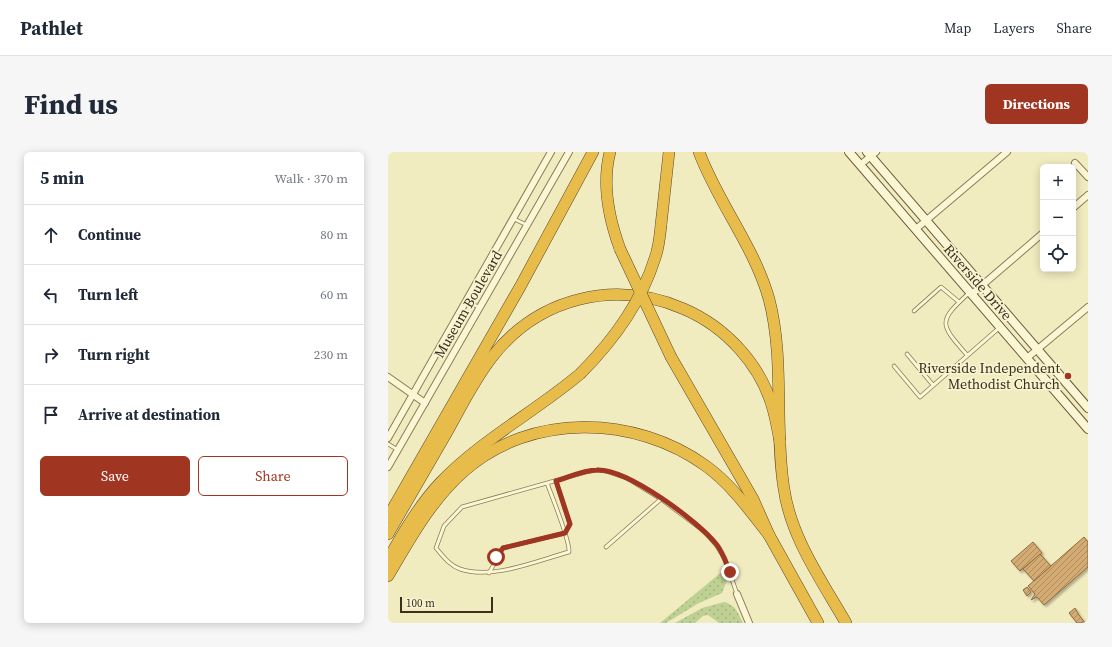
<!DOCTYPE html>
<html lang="en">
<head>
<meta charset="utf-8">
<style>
  body { margin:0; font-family:"Source Serif 4",serif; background:#f6f6f7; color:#1f2937 }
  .controls { position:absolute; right:12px; top:12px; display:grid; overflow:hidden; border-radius:6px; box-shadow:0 2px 10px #0003 }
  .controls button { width:36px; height:36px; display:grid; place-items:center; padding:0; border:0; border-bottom:1px solid #e0e1e3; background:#fff; color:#1f2937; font:20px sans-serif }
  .scale { position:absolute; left:12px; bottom:10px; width:93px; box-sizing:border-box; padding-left:4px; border:2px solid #3a301c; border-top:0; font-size:11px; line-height:14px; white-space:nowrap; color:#3a301c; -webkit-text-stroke:3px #f8f3d0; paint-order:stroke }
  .stop { position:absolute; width:12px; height:12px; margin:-9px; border:3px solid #a03622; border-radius:50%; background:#fff }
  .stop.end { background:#a03622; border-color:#fff; box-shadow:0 1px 4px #0008 }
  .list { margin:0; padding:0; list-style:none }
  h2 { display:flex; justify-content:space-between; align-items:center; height:52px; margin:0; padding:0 16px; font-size:17px }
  h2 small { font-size:13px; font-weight:400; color:#747a83 }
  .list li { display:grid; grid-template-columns:26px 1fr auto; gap:12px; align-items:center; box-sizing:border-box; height:60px; padding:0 16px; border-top:1px solid #e0e1e3 }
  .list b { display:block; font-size:15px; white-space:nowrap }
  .list em { font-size:13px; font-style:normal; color:#747a83 }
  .actions { display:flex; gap:8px; padding:12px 16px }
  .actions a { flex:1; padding:9px 0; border:1px solid #a03622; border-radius:6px; text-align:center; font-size:14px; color:#a03622 }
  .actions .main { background:#a03622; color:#fff }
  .icon { flex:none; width:22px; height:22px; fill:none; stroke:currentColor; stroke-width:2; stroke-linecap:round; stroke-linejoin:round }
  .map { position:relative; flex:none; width:700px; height:471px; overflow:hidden; border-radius:6px }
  header { display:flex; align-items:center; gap:24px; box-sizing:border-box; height:56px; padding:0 20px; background:#fff; border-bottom:1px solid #e0e1e3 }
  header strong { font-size:19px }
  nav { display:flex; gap:22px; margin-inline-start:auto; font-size:14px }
  .intro { display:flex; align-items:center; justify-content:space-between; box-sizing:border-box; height:96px; padding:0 24px }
  h1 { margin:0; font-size:28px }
  .button { padding:10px 18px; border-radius:6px; background:#a03622; color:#fff; font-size:14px; font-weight:700 }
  main { display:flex; gap:24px; padding:0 24px }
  aside { flex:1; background:#fff; border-radius:6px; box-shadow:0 2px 10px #0003 }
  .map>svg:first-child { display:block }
  .grass { fill:url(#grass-dots) }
  .building { fill:url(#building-hatch); stroke:#8d693a; filter:url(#shadow) }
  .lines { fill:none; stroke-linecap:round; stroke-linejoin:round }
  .lane-casing { stroke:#8c7c57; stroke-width:4.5 }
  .street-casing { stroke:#8c7c57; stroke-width:8 }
  .secondary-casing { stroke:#6e5c3a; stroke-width:10 }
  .highway-casing { stroke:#59482b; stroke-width:12 }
  .lane { stroke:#fbf6d4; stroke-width:3 }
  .street { stroke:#fbf6d4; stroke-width:6 }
  .secondary { stroke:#fbf6d4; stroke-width:8 }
  .highway { stroke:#e8bc4a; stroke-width:11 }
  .highway-bridge-casing { stroke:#59482b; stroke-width:12; stroke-linecap:butt }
  .highway-bridge { stroke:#e8bc4a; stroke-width:11 }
  .route { stroke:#a03622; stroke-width:5 }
  .poi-dot { fill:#a03622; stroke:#f8f3d0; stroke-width:1.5 }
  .labels { text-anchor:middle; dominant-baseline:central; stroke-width:3.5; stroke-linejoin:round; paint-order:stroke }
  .street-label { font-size:14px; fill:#3a301c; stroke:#f8f3d0 }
  .poi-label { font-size:14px; fill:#3a301c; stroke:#f8f3d0; text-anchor:end }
</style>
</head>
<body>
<header>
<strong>Pathlet</strong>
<nav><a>Map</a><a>Layers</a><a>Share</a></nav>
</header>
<div class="intro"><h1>Find us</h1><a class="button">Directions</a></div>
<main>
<aside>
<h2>5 min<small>Walk · 370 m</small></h2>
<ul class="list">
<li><svg class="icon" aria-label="ahead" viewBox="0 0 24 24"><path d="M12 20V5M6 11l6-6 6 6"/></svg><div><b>Continue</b></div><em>80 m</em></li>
<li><svg class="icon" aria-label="left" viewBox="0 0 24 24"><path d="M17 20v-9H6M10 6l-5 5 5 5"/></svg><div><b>Turn left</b></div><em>60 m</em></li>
<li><svg class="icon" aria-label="right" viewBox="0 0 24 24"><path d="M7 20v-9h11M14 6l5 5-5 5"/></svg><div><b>Turn right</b></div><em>230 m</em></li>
<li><svg class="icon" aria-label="arrive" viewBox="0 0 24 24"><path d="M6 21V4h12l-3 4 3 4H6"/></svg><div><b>Arrive at destination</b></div></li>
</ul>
<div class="actions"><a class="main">Save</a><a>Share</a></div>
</aside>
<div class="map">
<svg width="700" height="471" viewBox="0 0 700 471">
  <defs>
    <pattern id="grass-dots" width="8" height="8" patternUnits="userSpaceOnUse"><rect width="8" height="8" fill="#bfd093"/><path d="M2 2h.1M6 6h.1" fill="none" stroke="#a5b37e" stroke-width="1.8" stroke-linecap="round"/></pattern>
    <pattern id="building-hatch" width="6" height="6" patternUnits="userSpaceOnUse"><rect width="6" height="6" fill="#d3ab73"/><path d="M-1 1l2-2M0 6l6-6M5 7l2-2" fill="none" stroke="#ac8c5e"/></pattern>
    <filter id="shadow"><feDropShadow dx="2" dy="2" stdDeviation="1" flood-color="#0004"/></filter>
  </defs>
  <rect width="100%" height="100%" fill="#f1ebc0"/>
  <g class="grass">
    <path d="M336,418L339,428L334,441L311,451L278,471H272Z"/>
    <path d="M336,450C348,453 350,461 355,471H331L320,463L315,464L307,471H287L314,456Z"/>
  </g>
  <g class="building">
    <path d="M696,385L700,390V415L656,453L649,445L643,448L647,442L640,434Z"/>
    <path d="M645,390L654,401L632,419L623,409Z"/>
    <path d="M652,402L663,414L646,429L635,417Z"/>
    <path d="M639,435L643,440L639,444L635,438Z"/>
    <path d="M687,456L691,463L697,471H689L681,461Z"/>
  </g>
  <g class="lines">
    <defs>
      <g id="lane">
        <path d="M126,67L139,73"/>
        <path d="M79,149L92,156"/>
        <path d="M526,159L553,135L571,150"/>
        <path d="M519,202L545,233"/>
        <path d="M579,203C552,172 549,170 581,141"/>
        <path d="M506,214L532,245L611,176"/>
        <path d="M0,292L10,298"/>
        <path d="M159,331C164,345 182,388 181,400C148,409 105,428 72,417C62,414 55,404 48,396L56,374L74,355L198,320L209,318L218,319L239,326L273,347L317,380L329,394L337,407L349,442"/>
        <path d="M218,395L273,347"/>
        <path d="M101,421L115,396L177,381L182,372L168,329"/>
      </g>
      <g id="street">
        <path d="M687,11L700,25"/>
        <path d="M472,13L488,0"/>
        <path d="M685,56L700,43"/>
        <path d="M528,77L619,0"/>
        <path d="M584,142L655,81"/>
        <path d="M639,206L700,155"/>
        <path d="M0,225L37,251"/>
        <path d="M0,286L163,0"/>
        <path d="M0,315L181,0"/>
        <path d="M349,442L361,471"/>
      </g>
      <g id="secondary">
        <path d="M461,0L700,277"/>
        <path d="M479,0L700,256"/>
      </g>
      <g id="highway">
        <path d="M222,0C214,31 221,67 232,97"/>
        <path d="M311,0C330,51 366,94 381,147C397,207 386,276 396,337C403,386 434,429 458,471"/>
        <path d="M273,73L281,0"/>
        <path d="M283,205L365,347L381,383L430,471"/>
        <path d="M0,365L132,135L205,0"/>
        <path d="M0,382C20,348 39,314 59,280C73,255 86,228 104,205C151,145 227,127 296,157C338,175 373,213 385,257C388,268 390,279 392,290"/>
        <path d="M0,408C15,380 31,353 53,330C92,289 148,259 192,222"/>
        <path d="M0,424C22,387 43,348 76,319C143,260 248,263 318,314C344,333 362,359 381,383"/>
      </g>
    </defs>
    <use href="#lane" class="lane-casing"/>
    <use href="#street" class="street-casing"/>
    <use href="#secondary" class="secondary-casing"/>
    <use href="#highway" class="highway-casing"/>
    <use href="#lane" class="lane"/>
    <use href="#street" class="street"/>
    <use href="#secondary" class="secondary"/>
    <use href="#highway" class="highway"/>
    <defs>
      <g id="highway-bridge">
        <path d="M232,97L283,205"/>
        <path d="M192,222C225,189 253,151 267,106C271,95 272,83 273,73"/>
      </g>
    </defs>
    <use href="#highway-bridge" class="highway-bridge-casing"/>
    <use href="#highway-bridge" class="highway-bridge"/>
  </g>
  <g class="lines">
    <path class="route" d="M108,405L115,396L177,381L182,372L168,329C181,325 196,318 209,318C240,317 310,369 329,393C335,401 338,411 342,420"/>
  </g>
  <circle class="poi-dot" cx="680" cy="224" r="4"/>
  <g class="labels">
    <g class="street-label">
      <text transform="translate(590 130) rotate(49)">Riverside Drive</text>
      <text transform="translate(80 152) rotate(-60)">Museum Boulevard</text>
    </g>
    <g class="poi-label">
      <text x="672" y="216">Riverside Independent<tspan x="672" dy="16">Methodist Church</tspan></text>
    </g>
  </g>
</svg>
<div class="controls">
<button>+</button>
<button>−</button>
<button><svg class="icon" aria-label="locate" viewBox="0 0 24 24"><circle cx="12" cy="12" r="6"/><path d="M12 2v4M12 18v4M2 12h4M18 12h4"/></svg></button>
</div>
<div class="scale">100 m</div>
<div class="stop" style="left:108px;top:405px"></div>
<div class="stop end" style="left:342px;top:420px"></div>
</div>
</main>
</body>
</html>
